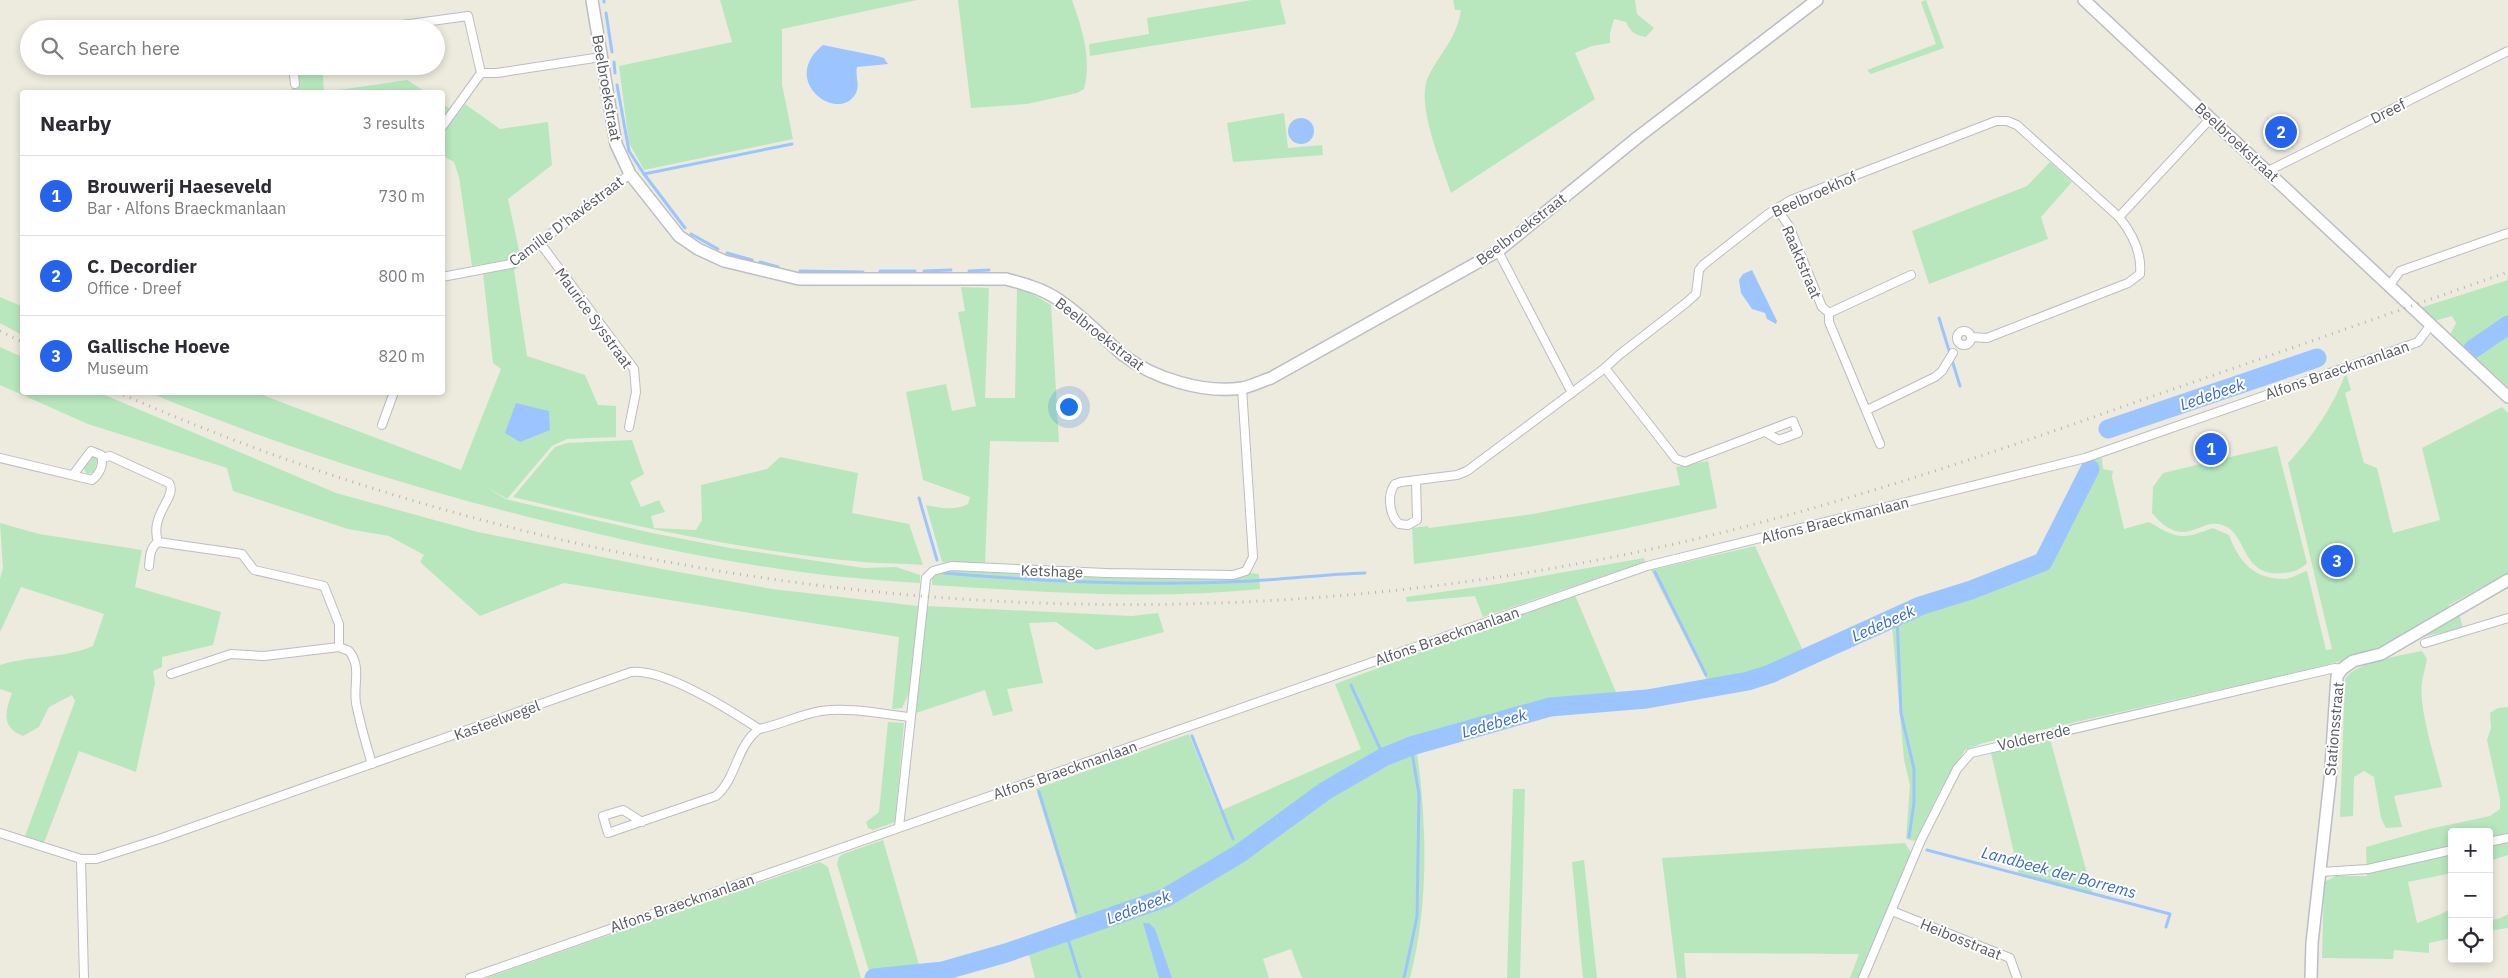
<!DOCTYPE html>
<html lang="en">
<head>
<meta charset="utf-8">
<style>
  body { margin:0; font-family:"IBM Plex Sans",sans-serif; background:#f2f2f3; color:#2b2b33 }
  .controls { position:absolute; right:15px; bottom:15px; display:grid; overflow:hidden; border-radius:5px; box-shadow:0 2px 8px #0003 }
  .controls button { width:45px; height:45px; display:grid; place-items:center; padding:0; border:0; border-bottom:1px solid #e1e1e2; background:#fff; color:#2b2b33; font:25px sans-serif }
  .you { position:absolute; left:1068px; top:406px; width:18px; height:18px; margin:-12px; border:4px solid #fff; border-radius:50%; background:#1a73e8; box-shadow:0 0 0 8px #1a73e833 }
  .badge { display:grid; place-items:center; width:32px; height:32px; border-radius:50%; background:#2563eb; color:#fff; font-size:16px; font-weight:700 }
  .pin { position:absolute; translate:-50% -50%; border:2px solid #fff; box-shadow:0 1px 5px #0006 }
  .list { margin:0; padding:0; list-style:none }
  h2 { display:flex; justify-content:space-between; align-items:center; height:65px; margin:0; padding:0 20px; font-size:21px }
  h2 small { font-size:16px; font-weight:400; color:#7c7c81 }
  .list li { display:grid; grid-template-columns:32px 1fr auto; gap:15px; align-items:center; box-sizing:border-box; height:80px; padding:0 20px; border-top:1px solid #e1e1e2 }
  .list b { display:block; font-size:19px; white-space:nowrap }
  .list p { margin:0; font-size:16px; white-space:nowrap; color:#7c7c81 }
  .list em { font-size:16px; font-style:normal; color:#7c7c81 }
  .icon { flex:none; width:28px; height:28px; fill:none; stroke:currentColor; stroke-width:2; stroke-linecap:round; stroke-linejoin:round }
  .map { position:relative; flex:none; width:2508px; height:978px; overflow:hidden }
  .search { position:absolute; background:#fff; box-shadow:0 2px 8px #0003; left:20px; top:20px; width:425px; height:55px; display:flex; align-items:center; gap:12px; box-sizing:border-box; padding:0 18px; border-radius:28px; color:#7c7c81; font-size:19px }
  .panel { position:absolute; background:#fff; box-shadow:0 2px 8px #0003; left:20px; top:90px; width:425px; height:305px; border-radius:5px }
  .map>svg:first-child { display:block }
  .green { fill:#b8e7be }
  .water { fill:#9cc5ff }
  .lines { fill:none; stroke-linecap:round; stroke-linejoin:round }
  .stream { stroke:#9cc5ff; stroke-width:3 }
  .river { stroke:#9cc5ff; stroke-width:19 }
  .street-casing { stroke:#bcbdc4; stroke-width:10 }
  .secondary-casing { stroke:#bbbec6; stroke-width:14 }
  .street { stroke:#fff; stroke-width:8 }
  .secondary { stroke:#fff; stroke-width:11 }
  .rail { stroke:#b5b6b6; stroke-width:3; stroke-dasharray:1 6; stroke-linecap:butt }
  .labels { text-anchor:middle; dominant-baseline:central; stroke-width:4; stroke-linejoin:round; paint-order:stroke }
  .street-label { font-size:15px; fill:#575a61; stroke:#fff }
  .water-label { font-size:16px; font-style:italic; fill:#3569cc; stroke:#fff }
</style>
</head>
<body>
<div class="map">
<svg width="2508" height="978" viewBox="0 0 2508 978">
  <rect width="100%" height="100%" fill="#edebde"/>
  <g class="green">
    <path d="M720,0H917L782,29V84L793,139L644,170L629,143L619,66L732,42Z"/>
    <path d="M958,0H1072C1082,28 1092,59 1084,89L1077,93L1027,104L971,108Z"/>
    <path d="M1252,0H1280L1286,24L1090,56L1089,44L1149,34L1147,18Z"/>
    <path d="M1453,0H1635L1637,14L1654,28L1646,37C1634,35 1631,32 1626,22L1614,19L1610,33V43L1592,46L1575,53L1595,99L1451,193C1442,164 1414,102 1429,75C1442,50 1456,40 1461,10H1455Z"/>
    <path d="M1926,0L1944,48L1871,74L1867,70L1936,44L1921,2Z"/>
    <path d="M297,66H322L324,92H291V89L300,83Z"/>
    <path d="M407,80L426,92H325Z"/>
    <path d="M443,104L458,114L465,104L500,129L548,122L552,165L508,199L522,264L514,270L527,356L585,375L598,405L616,406V437L567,439L552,446L507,499L487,487L505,499L652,533L730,548L864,568L896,567L920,575V583C798,577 679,554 561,525C420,491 284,448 150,393H257L461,470L501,369L493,363L482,264L472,266L459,177L454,162L443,156Z"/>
    <path d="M1284,113L1288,148L1322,145L1323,155L1233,162L1227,123Z"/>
    <path d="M2050,162L2072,182L2041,217L2048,239L1929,284L1912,231L2027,186Z"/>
    <path d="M2508,280V387L2450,335L2456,323L2452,316L2434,321L2420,308Z"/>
    <path d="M961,287L989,288L985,398H1015L1017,289L1028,291L1051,305L1059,442L990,441L985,564L942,562L926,505C940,508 955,511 968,504L970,497L923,480L906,392L946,384L952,411L976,406L958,312L965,311Z"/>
    <path d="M0,297L21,306L22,304V335L0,323Z"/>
    <path d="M0,347L22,357V392L100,393L336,493L478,532L662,569L772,589L918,606L910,691L902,708L892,709L899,637L564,583L480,616L420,562L424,555L389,536L348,529L233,491L227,468L88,424L0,385Z"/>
    <path d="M2346,373L2351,390L2345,393L2364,463L2377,468L2393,533L2440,520L2422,448L2502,407L2508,413V573L2449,605L2450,610L2379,650L2323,666L1983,743L1965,750L1940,791L1915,841L1906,839L1910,785L1904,760L1891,614L1917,601L2034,561L2084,461L2102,458L2103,469L2113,471L2112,477L2124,529L2149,522C2178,539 2181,540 2213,528L2229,535C2239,562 2254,579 2284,579C2291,579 2300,573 2307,571L2326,650L2332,649L2288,463C2312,438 2333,406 2346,373Z"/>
    <path d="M632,440L644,474L630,482L641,507L659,500L665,512L651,516L654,528L696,530L702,520L701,485L767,469L780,457L858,473L852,513L909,524L923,565C903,563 883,564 863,562C745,551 628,525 513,497L555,447L567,443Z"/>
    <path d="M2277,446L2307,563C2300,570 2292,573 2282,573C2243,577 2247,538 2227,527C2200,512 2187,555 2152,513L2153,487L2163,473Z"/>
    <path d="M92,456L98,458L94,472L87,474L84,469L88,458Z"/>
    <path d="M1708,461L1717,508C1617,532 1516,551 1414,564L1412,528L1428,526L1429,528L1533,514L1680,485L1676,467Z"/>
    <path d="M0,523L39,534L142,550L135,587L221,612L213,645L162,657V667L153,671L155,683L136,772L79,751L44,843L25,836L75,701L72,695L49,707L39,727L23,736C1,727 5,712 12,693L0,689V665C31,655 62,659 93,646L104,614L21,587L0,632V579L3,568Z"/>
    <path d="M1755,546L1805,655C1770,671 1746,677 1708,682L1651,570Z"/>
    <path d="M1644,558L1645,562L1483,617L1475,596L1407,602L1406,597L1498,584Z"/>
    <path d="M943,570L1108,578H1236L1249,573L1259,574L1260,589C1150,600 1042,592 932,585V578Z"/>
    <path d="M1575,595L1618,697L1549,702L1383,750L1361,766L1322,787L1291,808L1268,828L1239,844L1213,866L1128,910L1090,920L1093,931L1148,913L1204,885L1259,848L1327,795L1417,752C1427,825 1429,905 1410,978H1302L1291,949L1263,959L1269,978H1035L1029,955L944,975L943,978H871L837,864L839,857L843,854L883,840L920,968L942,966L1061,929L1077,921L1036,789L1189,734L1220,811L1361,749L1335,684Z"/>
    <path d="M927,606L1132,616L1158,613L1164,632L1096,650L1056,622L1029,623L1043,683L1007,689L1013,711L993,716L985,690L916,713Z"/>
    <path d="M2459,613L2463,628L2422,637Z"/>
    <path d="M2422,651L2427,659C2426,667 2423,674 2422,682C2418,707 2436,761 2442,787L2394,796L2402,827L2386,828L2381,818L2374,777L2364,771L2354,777L2353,816L2340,817L2345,679C2355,662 2403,655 2422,651Z"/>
    <path d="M2508,707V855L2489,861V832H2452V873L2408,882L2417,923L2441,914L2452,908V938L2429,943V953L2394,950L2393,959L2322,958L2324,882L2336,876H2367L2366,847L2429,829L2490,816L2500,809V799L2487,740L2491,728L2490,713L2498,708Z"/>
    <path d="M888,722L904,723L895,822L873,830L868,828L866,822L879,812Z"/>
    <path d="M2050,739L2093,895L2019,875L1991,753Z"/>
    <path d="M1513,789H1525L1520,978H1507Z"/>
    <path d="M1905,843L1911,853L1860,978H1850L1859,954L1684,953L1686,978H1677L1662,858Z"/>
    <path d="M1584,860L1597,978H1583L1572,862Z"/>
    <path d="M820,862L828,867L861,978H486Z"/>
    <path d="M2508,914V928L2489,931V920L2498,919Z"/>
  </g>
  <g class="water">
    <path d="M823,45L877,56L884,58L888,64L857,67C855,76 860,85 856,93C839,125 778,81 823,45Z"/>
    <circle cx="1301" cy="131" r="13"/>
    <path d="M1752,270L1777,321L1776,324L1767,319L1765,313L1752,309L1741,293L1739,280L1743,274Z"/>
    <path d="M516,403L549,411L550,430L520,442L505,433Z"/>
    <path d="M1143,923H1149L1155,929L1172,978H1159Z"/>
  </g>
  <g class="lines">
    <g class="stream">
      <path d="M604,0V2"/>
      <path d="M606,13L612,52"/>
      <path d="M614,62L615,73"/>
      <path d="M617,85L629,151L644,174L792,144"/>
      <path d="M644,174L685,228"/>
      <path d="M691,234L718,249"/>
      <path d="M727,253L752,260"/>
      <path d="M760,262L778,267"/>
      <path d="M800,271L863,272"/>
      <path d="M880,271H915"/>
      <path d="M924,271L951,270"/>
      <path d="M969,271L989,270"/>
      <path d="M1939,318L1960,386"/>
      <path d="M919,498L937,560"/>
      <path d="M1655,572L1706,675"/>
      <path d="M944,573C1045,582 1149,586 1251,581C1289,579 1327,574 1365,573"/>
      <path d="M1897,616L1901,713L1914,769V803L1909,837"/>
      <path d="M1709,683L1711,687"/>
      <path d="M1351,685L1384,757"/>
      <path d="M1192,736L1233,839"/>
      <path d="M1039,792L1076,912"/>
      <path d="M1927,850L2170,914L2166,927"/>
      <path d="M1066,933L1080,978"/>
      <path d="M1404,978L1417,917L1419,795L1411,746"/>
    </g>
    <g class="river">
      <path d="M2473,349L2508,325"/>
      <path d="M2108,429L2317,358"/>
      <path d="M874,978L943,971L1006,953L1165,898L1239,854L1325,791L1384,757L1411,746L1550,707L1647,699L1748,681L1770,674L1920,606L1971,590L2043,562L2090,469"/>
    </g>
    <defs>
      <g id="street">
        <path d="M373,29L468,16L481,73"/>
        <path d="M293,66L295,84"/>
        <path d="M481,73H497L601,57"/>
        <path d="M442,127L481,73"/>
        <path d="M2268,171L2508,51"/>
        <path d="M1777,209L1789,226L1822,307L1829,313V322L1880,444"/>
        <path d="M540,243L634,369L636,392L629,427"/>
        <path d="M1498,251L1572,393"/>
        <path d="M442,277L511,264L630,174"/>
        <path d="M2389,286L2400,271L2508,233"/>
        <path d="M1829,313L1911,275"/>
        <circle cx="1964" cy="338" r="7"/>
        <path d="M1971,337L1987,338L2128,283L2140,274C2142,253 2132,233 2119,217L2211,118"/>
        <path d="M1605,368L1676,459L1685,462L1793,421L1798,433L1779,440L1765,432"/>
        <path d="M1867,410L1935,377L1942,371L1953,353"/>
        <path d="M382,425L394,392"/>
        <path d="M0,458L92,480C100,474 104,464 101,455L91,451L73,475"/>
        <path d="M102,458L110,456L169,483C178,497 149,514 158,542L242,554L254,570L324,586L339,624V647L349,651C362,667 353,685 356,703C360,724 366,744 372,764"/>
        <path d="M1416,480L1417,520L1408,525L1399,524C1389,515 1387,494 1395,484L1401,482L1457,475L1467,471L1605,368L1619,355L1686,303L1696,294L1699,270L1703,265L1768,214L1791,200L1996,121H2007L2017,125L2119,217"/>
        <path d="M149,566C150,556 150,548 158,542"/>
        <path d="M2425,643L2508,618"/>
        <path d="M171,674L231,654L264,656L339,647"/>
        <path d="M642,822L623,810L603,816L608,833L716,796C737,778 736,746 759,729"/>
        <path d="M899,827L926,578L933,571L951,566L1106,573L1233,575L1246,571L1253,557L1242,388"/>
        <path d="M0,833L81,859H96L159,839L631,672C664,668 730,710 759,729C780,725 801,714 821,711C850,707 881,714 910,717"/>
        <path d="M2489,842L2508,838"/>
        <path d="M81,859L84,978"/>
        <path d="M2321,872L2368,869L2452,850"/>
        <path d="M1892,911L2010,958L2017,978"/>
        <path d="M470,978L1647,566L2085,458L2393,351L2418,342L2430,326"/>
        <path d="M1863,978L1921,840L1957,769L1971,753L2335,668L2342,669"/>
      </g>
      <g id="secondary">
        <path d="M592,0L616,144L630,174L679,236L698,249L724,261L799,279H1006C1025,284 1043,289 1059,300C1082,315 1102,337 1123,355C1153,378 1204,394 1242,388C1252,386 1262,381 1271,378L1498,251L1638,137L1817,0"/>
        <path d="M2084,0L2508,397"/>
        <path d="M2311,978L2312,943L2330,780L2337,676L2342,669L2353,661L2381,654L2508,580"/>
      </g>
    </defs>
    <use href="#street" class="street-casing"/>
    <use href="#secondary" class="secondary-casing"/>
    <use href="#street" class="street"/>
    <use href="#secondary" class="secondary"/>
    <g class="rail">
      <path d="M0,331L22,342"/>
      <path d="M117,392C607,608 1161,662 1683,542C1836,506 1985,456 2133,403C2258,360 2383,316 2508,272"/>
    </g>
  </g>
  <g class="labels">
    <g class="street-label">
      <text transform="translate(607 88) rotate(80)">Beelbroekstraat</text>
      <text transform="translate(2388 111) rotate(-27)">Dreef</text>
      <text transform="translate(2237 142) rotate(43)">Beelbroekstraat</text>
      <text transform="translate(1814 194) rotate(-24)">Beelbroekhof</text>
      <text transform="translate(566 221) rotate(-37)">Camille D'havéstraat</text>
      <text transform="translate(1521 229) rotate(-37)">Beelbroekstraat</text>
      <text transform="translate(1802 262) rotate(67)">Raaktstraat</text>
      <text transform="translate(594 318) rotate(54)">Maurice Sysstraat</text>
      <text transform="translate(1100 334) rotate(38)">Beelbroekstraat</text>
      <text transform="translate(2337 370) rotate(-19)">Alfons Braeckmanlaan</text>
      <text transform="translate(1835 520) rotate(-14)">Alfons Braeckmanlaan</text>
      <text transform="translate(1052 571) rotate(2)">Ketshage</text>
      <text transform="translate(1447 636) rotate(-19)">Alfons Braeckmanlaan</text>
      <text transform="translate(497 720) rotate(-20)">Kasteelwegel</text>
      <text transform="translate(2334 729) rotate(-85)">Stationsstraat</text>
      <text transform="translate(2034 737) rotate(-13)">Volderrede</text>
      <text transform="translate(1065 770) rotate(-19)">Alfons Braeckmanlaan</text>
      <text transform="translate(682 903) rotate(-19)">Alfons Braeckmanlaan</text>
      <text transform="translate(1961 939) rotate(22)">Heibosstraat</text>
    </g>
    <g class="water-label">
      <text transform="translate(2212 394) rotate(-19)">Ledebeek</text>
      <text transform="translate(1883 623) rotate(-24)">Ledebeek</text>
      <text transform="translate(1494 723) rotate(-16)">Ledebeek</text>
      <text transform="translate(2059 872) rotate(15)">Landbeek der Borrems</text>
      <text transform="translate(1138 907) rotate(-21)">Ledebeek</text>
    </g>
  </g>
</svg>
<div class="controls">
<button>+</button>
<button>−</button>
<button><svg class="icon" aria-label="locate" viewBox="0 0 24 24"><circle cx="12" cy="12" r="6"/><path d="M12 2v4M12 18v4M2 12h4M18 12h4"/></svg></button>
</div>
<div class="you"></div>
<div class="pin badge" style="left:2211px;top:449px">1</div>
<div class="pin badge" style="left:2281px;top:132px">2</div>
<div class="pin badge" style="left:2337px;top:561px">3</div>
<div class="search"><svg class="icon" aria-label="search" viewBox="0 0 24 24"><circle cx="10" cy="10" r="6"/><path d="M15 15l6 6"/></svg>Search here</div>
<section class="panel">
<h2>Nearby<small>3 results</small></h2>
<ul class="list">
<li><span class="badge">1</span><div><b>Brouwerij Haeseveld</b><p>Bar · Alfons Braeckmanlaan</p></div><em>730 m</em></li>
<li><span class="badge">2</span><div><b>C. Decordier</b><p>Office · Dreef</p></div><em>800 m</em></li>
<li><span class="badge">3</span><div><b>Gallische Hoeve</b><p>Museum</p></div><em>820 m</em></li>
</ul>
</section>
</div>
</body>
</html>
